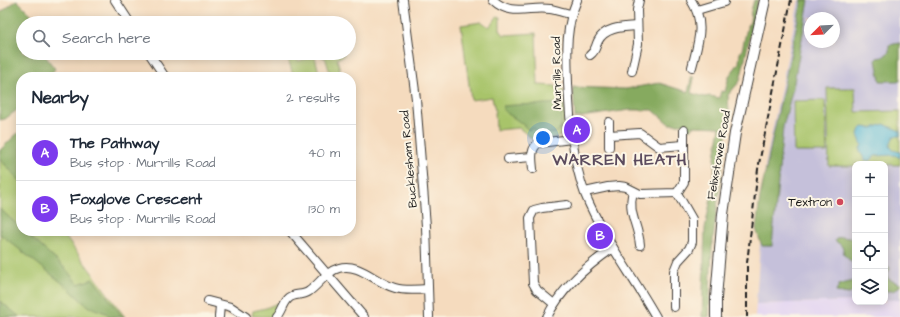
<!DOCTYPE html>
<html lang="en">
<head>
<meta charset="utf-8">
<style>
  body { margin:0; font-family:"Architects Daughter",sans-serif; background:#f2f2f3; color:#1f2937 }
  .controls { position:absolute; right:12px; bottom:12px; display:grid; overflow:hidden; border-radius:8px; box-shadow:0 2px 10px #0003 }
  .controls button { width:36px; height:36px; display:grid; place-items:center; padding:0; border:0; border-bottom:1px solid #e0e1e3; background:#fff; color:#1f2937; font:20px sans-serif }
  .compass { position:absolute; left:804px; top:12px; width:36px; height:36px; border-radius:50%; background:#fff; box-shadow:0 2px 10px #0003; rotate:246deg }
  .you { position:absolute; left:543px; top:138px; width:14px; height:14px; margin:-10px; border:3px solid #fff; border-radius:50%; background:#1a73e8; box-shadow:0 0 0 6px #1a73e833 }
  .badge { display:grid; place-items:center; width:26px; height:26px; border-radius:50%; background:#7c3aed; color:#fff; font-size:13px; font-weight:700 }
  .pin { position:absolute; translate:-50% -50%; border:2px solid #fff; box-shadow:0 1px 4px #0006 }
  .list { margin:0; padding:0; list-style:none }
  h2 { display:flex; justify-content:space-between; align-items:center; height:52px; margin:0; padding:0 16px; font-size:17px }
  h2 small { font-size:13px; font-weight:400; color:#747a83 }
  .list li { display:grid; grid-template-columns:26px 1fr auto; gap:12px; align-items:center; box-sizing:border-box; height:56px; padding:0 16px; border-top:1px solid #e0e1e3 }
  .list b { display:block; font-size:15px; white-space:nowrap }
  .list p { margin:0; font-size:13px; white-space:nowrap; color:#747a83 }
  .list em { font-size:13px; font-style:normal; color:#747a83 }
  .icon { flex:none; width:22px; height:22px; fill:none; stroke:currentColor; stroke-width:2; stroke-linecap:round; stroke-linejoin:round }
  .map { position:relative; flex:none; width:900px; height:317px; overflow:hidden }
  .search { position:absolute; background:#fff; box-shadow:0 2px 10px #0003; left:16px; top:16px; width:340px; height:44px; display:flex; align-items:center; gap:10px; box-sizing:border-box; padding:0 14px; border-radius:22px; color:#747a83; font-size:15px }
  .panel { position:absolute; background:#fff; box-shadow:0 2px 10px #0003; left:16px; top:72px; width:340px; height:164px; border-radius:16px }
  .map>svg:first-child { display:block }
  .built { fill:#e2d4f3 }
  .industrial { fill:#c5c0da; fill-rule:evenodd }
  .green { fill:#a8c46b; stroke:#627044 }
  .forest { fill:#86aa5f; stroke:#51633e }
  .water { fill:#55b6d3; stroke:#386978 }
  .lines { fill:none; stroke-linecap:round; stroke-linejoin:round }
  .minor-casing { stroke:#3d3934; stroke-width:10 }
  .major-casing { stroke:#3d3934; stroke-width:12 }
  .minor { stroke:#fff; stroke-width:8 }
  .major { stroke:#fff; stroke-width:10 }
  .rail { stroke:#1c1c1c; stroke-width:2; stroke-dasharray:6 3; stroke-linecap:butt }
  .poi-dot { fill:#d1495b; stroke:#fcf5e5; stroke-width:1.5 }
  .labels { text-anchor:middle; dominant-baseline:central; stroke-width:4; stroke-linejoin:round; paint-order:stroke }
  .street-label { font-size:12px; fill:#1c1c1c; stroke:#fcf5e5 }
  .poi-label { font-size:12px; fill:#1c1c1c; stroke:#fcf5e5; text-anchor:end }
  .district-label { font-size:16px; font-weight:bold; letter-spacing:1px; fill:#5b4b5e; stroke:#fcf5e5 }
</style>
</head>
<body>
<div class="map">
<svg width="900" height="317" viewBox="0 0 900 317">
  <rect width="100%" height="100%" fill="#fcf5e5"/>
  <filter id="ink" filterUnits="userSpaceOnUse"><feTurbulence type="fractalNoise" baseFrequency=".025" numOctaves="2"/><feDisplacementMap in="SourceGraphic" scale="8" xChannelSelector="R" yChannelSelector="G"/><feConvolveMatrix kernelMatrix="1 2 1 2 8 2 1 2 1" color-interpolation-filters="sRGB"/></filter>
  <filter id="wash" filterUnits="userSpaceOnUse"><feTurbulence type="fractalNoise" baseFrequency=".012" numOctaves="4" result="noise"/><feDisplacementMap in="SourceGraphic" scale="16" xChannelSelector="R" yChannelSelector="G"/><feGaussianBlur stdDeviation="0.9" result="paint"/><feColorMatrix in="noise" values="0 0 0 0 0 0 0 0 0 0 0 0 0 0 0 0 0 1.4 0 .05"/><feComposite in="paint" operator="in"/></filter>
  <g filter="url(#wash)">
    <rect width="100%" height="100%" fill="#f5dbbe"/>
    <path class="built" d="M885,300H900V317H755L756,304L855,301L885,302Z"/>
    <path class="industrial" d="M799,0H900V300H885V164H855V301L756,304L765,166ZM810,18H834V42H810Z"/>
    <g class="green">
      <path d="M497,17H500V30L504,35L536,33L538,85L556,86L557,90L563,89L567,135L535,141L519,128L496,130L495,111L492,97L471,100L461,25L482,22L489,27Z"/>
      <path d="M286,53H296L298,61L315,57L320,77H294Z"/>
      <path d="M326,53H344V55L337,59L342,77H330L331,76L325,57L323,58L322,54Z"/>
      <path d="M827,88H855L856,112L900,111V165L855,164V166H829Z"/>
      <path d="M825,100L827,152H794L793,101Z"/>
      <path d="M0,151L21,180V231H61L125,317H0Z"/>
      <path d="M277,303L280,308L274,317L252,316L253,311L266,308Z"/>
    </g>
    <g class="forest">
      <path d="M17,0L40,23H23V53H43L55,69L48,77H21V107L5,119L0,120V13Z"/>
      <path d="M754,0H758L740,81L728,95L729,113L712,248L709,317H702L705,228L714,183L715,157L720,127L692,126L691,129L684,130V124H669L653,110H630L575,118L573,87L626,89L659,83L688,92L692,76L694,78L691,93L705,97L710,96L719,98L721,91L725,92L729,76L739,63L740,53L742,50L747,28L750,22L751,11Z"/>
      <path d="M802,0H809L793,88L783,127L772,246H762L756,229L760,197Z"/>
      <path d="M900,43V81H880L876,60L877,58L883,57L889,52V45Z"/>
      <path d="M559,102L563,103L561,127L557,133L547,134L540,138L535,137L533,134L535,130L534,128L528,130C521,121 511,117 503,110V106H505C510,105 534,104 537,105C545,103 551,105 559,102Z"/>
      <path d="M21,130V182L0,159V150Z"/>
      <path d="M0,209L21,228V231H24L65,268L78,284L93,279L123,317H110L106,313L90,307L84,303L66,286L0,234Z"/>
      <path d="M842,237L855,239V265L844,255C843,247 842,245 835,241L837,238Z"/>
      <path d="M885,263L890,268L887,275L888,279L900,284V286L893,291H885Z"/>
      <path d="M855,280V291L849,294L836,292L839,285C844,282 851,283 855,280Z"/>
      <path d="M0,301L20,317H0Z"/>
    </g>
    <path class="water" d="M884,124L900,131V136H894L891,142L890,146L893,150L900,152V158L895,155L875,156L870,161L865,160L860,152V148L862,145L858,135L859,131L863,127L873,128Z"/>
  </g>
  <g filter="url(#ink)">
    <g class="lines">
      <defs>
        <g id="minor">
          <path d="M115,0L130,23"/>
          <path d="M403,0L416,99L426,226L429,317"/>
          <path d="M493,0C511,17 529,6 550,9C557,10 564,13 571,14"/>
          <path d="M577,0C565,28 567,54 568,83C570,120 572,159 585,194C603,238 633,276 656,317"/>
          <path d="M691,0C706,23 698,43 692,67"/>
          <path d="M697,10L724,2"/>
          <path d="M149,53L165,77"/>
          <path d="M590,55C596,51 595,47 598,41C605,27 623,27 637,26"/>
          <path d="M632,71L638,44L637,10L639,0"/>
          <path d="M609,135L640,133L659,147L683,145"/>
          <path d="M609,147V122"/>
          <path d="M508,159L532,157"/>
          <path d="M533,169C532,159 530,148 539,143L572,139"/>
          <path d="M633,191C627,214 638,223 640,245"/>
          <path d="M585,192L608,187L619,186L626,187L640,194L677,193L684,182V130"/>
          <path d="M290,231L364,317"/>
          <path d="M208,301L231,307L246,317"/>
          <path d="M554,304L537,290L533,283L530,218L534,210L542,208L567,205"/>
          <path d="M674,307V271L678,261L689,249L692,242V219L677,193"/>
          <path d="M219,317L220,305"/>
          <path d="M277,317C282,312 283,304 288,299C293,293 302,296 308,292C319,285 325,272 339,268C359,262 376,283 395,288C405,291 417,290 428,289"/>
          <path d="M547,317C561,289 588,265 613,248"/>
        </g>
        <path id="major" d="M716,317V298L723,214L735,133L765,0"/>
      </defs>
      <use href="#minor" class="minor-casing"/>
      <use href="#major" class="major-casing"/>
      <use href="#minor" class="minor"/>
      <use href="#major" class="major"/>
      <path class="rail" d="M747,317V263L758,169L791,0"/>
    </g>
  </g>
  <circle class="poi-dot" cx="840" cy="202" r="4"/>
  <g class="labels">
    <g class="street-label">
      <text transform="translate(557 73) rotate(-91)">Murrills Road</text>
      <text transform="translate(719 155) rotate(-80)">Felixstowe Road</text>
      <text transform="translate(409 159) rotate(-95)">Bucklesham Road</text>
    </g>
    <g class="poi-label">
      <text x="832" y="202">Textron</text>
    </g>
    <g class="district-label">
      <text x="620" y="160">WARREN HEATH</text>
    </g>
  </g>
</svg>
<div class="controls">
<button>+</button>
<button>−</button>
<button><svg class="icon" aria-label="locate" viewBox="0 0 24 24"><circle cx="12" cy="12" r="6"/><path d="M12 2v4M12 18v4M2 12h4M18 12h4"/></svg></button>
<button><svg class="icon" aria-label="layers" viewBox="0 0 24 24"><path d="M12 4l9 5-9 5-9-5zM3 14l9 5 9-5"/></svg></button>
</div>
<svg class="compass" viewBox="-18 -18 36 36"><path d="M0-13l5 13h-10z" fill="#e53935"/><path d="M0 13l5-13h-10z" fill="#747a83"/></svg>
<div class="you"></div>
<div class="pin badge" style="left:577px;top:130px">A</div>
<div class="pin badge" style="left:600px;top:236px">B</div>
<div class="search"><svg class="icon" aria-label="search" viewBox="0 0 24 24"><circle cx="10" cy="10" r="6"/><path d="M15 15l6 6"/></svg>Search here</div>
<section class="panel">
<h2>Nearby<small>2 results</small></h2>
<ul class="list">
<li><span class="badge">A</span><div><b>The Pathway</b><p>Bus stop · Murrills Road</p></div><em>40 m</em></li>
<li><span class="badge">B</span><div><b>Foxglove Crescent</b><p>Bus stop · Murrills Road</p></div><em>130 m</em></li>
</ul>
</section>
</div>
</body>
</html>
